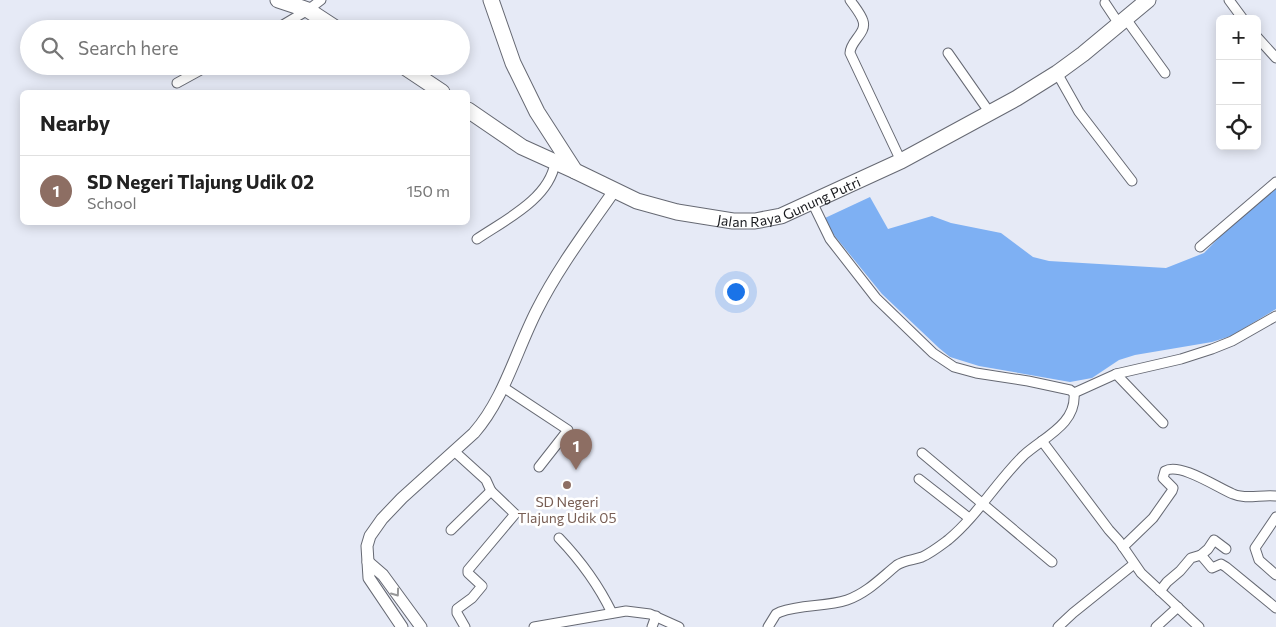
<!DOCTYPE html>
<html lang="en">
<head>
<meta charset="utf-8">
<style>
  body { margin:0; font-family:Commissioner,sans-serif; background:#f6f6f6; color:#222 }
  .controls { position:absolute; right:15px; top:15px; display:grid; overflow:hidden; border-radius:8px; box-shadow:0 2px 12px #0003 }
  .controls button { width:45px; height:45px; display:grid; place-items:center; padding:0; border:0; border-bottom:1px solid #e0e0e0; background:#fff; color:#222; font:25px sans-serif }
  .you { position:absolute; left:735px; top:291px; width:18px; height:18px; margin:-12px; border:4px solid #fff; border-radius:50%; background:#1a73e8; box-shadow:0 0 0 8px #1a73e833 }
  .badge { display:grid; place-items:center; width:32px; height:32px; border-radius:50%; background:#2b83b2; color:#fff; font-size:16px; font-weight:700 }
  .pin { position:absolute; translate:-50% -41px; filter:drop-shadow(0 1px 2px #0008) }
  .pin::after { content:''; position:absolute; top:26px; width:18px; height:15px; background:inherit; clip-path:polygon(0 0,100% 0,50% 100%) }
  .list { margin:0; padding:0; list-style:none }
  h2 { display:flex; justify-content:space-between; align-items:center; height:65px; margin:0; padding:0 20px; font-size:21px }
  h2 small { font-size:16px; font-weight:400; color:#767676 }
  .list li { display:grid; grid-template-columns:32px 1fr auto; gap:15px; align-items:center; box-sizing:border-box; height:70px; padding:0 20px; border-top:1px solid #e0e0e0 }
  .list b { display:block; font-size:19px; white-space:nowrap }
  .list p { margin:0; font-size:16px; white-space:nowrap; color:#767676 }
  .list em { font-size:16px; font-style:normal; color:#767676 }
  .icon { flex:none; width:28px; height:28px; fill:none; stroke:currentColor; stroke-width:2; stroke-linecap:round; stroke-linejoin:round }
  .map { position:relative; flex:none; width:1276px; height:627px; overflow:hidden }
  .search { position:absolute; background:#fff; box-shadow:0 2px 12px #0003; left:20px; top:20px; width:450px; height:55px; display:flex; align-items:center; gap:12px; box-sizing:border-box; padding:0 18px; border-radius:28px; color:#767676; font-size:19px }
  .panel { position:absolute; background:#fff; box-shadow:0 2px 12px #0003; left:20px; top:90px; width:450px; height:135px; border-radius:8px }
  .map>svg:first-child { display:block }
  .water { fill:#7eb0f3 }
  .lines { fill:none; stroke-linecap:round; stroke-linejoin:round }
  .minor-casing { stroke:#666973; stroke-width:11 }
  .tertiary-casing { stroke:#666973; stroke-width:13 }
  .primary-casing { stroke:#666973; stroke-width:17 }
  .minor { stroke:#fff; stroke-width:9 }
  .tertiary { stroke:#fff; stroke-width:11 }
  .primary { stroke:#fff; stroke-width:15 }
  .oneway { stroke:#979899 }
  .education-dot { fill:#8d6e63; stroke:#fff; stroke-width:2 }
  .labels { text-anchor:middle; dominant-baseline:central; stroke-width:5; stroke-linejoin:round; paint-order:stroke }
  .street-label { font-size:14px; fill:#18191d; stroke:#fff }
  .education-label { font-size:14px; fill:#785e54; stroke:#fff }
</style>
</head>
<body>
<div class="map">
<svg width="1276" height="627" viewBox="0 0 1276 627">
  <rect width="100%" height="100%" fill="#e6eaf6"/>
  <path class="water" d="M1276,188V309L1231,336L1212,342L1135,355L1119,360L1092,378L1070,382L979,366L950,357L939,348L882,294L825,224V218L870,197L888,229L932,216L951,223L1001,233L1033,257L1049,261L1166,268L1204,253L1237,219Z"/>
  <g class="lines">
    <defs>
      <g id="minor">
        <path d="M850,0C854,6 861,14 863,21C867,33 850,41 850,53L901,161"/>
        <path d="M1229,0L1243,19"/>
        <path d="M1105,3L1119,24"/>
        <path d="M1126,19L1165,73"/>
        <path d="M276,29L308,10L321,0"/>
        <path d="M1257,37L1276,58"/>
        <path d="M948,53L990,113"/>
        <path d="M1057,73L1079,112L1132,181"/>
        <path d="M177,83L208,66"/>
        <path d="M477,239C505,220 549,199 555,163"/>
        <path d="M1200,247L1276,182"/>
        <path d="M1116,374L1163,423"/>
        <path d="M503,387L568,430L539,467"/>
        <path d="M1074,393L1116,374L1181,359L1212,349L1232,341L1276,316"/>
        <path d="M1042,441L1109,530L1119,541L1141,573L1199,627"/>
        <path d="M454,451L486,480L491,491L515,514L468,570V573L482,586L472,598L457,609V613L465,627"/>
        <path d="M922,453L1052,562"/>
        <path d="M919,479L969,518"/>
        <path d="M1276,517L1255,548L1259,560L1276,575"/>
        <path d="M451,530L491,491"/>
        <path d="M559,538C581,561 598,584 612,613"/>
        <path d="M1123,547L1153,518L1172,491L1173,488L1163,478L1165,471C1180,462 1218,488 1233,494C1246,500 1262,494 1276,496"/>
        <path d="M1201,555L1208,549L1214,540L1226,549"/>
        <path d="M1160,591L1167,582L1180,571L1191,558L1201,555L1212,568L1221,564L1226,567L1276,608"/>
        <path d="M534,627L626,611L650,614L679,627"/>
        <path d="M652,627L656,616"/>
        <path d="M768,627L776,614L780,612C801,604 826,607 847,600C867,593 881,578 897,565C905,560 914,560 922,557C931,553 940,546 948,540C978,515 997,481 1024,455C1044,437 1077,424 1074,393L1070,390L1028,381L976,373L954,367L933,353L876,298L830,239L812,202"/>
        <path d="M1058,627L1073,613L1134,564"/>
        <path d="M1156,627L1178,607"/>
      </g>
      <g id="tertiary">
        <path d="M368,562L383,575L421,627"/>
        <path d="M402,627L369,578L367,546L370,536L382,519L402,498L474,433C504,399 516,351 537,310C558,268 587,230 614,191"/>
      </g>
      <g id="primary">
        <path d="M278,0L308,10L337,29"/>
        <path id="s1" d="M491,0L513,63L537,112L575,171L637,201L677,212L733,221H755L781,216L901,161L1017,98L1057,73L1083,54L1148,0"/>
        <path d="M403,66L442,92"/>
        <path d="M468,110L522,147L575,171"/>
      </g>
    </defs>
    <use href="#minor" class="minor-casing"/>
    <use href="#tertiary" class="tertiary-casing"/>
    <use href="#primary" class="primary-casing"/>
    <use href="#minor" class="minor"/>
    <use href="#tertiary" class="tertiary"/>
    <use href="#primary" class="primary"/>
  </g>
  <defs><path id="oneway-chevron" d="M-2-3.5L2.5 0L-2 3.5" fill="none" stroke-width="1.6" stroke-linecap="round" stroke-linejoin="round" transform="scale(1.25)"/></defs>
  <use class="oneway" href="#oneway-chevron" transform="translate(396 593) rotate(54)"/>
  <circle class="education-dot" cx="567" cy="485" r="5"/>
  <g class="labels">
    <g class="street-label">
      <text stroke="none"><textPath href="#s1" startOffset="418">Jalan Raya Gunung Putri</textPath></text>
    </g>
    <g class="education-label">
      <text x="567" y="501">SD Negeri<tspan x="567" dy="16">Tlajung Udik 05</tspan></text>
    </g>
  </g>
</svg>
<div class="controls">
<button>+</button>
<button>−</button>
<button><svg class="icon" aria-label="locate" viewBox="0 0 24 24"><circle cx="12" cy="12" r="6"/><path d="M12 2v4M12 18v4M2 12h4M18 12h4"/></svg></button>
</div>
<div class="you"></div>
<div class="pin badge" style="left:576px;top:470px;background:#8d6e63">1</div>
<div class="search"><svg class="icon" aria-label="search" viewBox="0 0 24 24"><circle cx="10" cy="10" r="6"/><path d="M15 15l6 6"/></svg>Search here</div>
<section class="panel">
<h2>Nearby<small></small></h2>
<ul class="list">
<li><span class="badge" style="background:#8d6e63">1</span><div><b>SD Negeri Tlajung Udik 02</b><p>School</p></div><em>150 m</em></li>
</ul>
</section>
</div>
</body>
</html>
